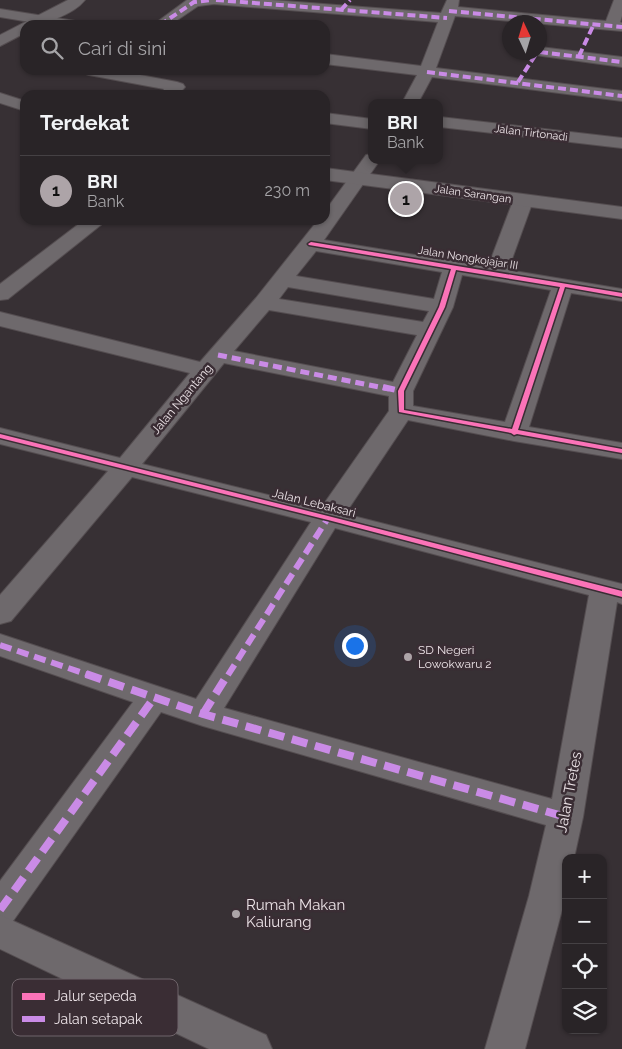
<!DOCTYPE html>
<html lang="id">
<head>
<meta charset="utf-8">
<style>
  body { margin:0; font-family:Raleway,sans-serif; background:#312c2f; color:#f1f3f6 }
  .controls { position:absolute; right:15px; bottom:15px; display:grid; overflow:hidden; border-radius:10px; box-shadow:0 1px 4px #0004 }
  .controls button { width:45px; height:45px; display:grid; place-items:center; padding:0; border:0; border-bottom:1px solid #454144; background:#292427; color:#f1f3f6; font:25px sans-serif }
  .compass { position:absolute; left:502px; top:15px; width:45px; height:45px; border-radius:50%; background:#292427; box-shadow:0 1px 4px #0004; rotate:356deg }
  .you { position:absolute; left:354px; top:645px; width:18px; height:18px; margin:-12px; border:4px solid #fff; border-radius:50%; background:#1a73e8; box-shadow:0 0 0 8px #1a73e833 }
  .badge { display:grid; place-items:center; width:32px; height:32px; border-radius:50%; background:#ada4a8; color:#111; font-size:16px; font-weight:700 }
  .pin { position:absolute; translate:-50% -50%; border:2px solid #fff; box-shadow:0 1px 5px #0006 }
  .popup { position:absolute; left:368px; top:99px; width:75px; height:65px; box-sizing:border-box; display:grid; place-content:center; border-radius:10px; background:#292427; filter:drop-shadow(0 1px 4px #0005); font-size:16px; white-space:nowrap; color:#a5a4a7 }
  .popup b { font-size:19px; color:#f1f3f6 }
  .popup::after { content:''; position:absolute; left:50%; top:100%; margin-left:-10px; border:10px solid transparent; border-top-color:#292427 }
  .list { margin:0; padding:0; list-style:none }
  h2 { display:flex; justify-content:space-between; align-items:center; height:65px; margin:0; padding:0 20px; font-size:21px }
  h2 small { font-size:16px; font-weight:400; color:#a5a4a7 }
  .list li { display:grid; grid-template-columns:32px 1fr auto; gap:15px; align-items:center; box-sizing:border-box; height:70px; padding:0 20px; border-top:1px solid #454144 }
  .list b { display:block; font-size:19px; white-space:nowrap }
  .list p { margin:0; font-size:16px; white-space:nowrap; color:#a5a4a7 }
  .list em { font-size:16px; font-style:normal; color:#a5a4a7 }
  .icon { flex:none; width:28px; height:28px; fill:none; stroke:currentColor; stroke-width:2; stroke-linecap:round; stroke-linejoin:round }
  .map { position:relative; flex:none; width:622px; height:1049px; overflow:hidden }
  .search { position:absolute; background:#292427; box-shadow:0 1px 4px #0004; left:20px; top:20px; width:310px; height:55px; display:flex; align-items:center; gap:12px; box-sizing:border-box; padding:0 18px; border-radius:15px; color:#a5a4a7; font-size:19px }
  .panel { position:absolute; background:#292427; box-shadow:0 1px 4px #0004; left:20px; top:90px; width:310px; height:135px; border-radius:15px }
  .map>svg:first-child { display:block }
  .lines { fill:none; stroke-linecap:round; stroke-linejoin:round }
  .street-casing { stroke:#544d50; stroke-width:2 }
  .secondary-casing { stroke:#544d50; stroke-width:2 }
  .street { fill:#6e696c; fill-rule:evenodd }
  .secondary { fill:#6e696c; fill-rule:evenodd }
  .quiet-far3 { stroke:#ca8be6; stroke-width:4; stroke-dasharray:8 4; stroke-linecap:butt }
  .quiet-far2 { stroke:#ca8be6; stroke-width:5; stroke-dasharray:9 5; stroke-linecap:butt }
  .quiet-far1 { stroke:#ca8be6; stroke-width:6; stroke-dasharray:12 6; stroke-linecap:butt }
  .quiet { stroke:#ca8be6; stroke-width:8; stroke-dasharray:16 8; stroke-linecap:butt }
  .cycleway-casing { stroke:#3a2d34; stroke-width:3 }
  .cycleway { fill:#fb73b8; fill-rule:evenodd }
  .poi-dot { fill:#ada4a8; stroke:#3a2d34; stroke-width:2 }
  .labels { text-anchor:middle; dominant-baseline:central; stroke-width:5; stroke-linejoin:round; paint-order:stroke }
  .far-street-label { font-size:11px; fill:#ece3e7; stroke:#3a2d34 }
  .street-label { font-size:12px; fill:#ece3e7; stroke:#3a2d34 }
  .poi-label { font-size:12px; fill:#ece3e7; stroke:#3a2d34; text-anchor:start }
  .near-street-label { font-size:15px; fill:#ece3e7; stroke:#3a2d34 }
  .near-poi-label { font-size:15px; fill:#ece3e7; stroke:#3a2d34; text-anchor:start }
  .key { fill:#3a2d34; stroke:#6f646a; stroke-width:1 }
  .key-label { font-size:14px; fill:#ece3e7 }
</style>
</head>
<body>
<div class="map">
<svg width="622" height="1049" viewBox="0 0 622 1049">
  <rect width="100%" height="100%" fill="#373034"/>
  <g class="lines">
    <defs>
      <g id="street">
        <path d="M187,0H271L441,13L447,0H459L458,7L606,21L614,0H622V16L620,22L622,23V31L455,16L436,68L622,91V101L432,77L418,103H402L417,75L325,64V54L421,66L438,22L214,4L198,6L170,25H153Z"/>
        <path d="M0,9L75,21L80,22L82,25H48L0,17Z"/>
        <path d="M540,47L622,57V67L535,55L533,52H540Z"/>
        <path d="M81,70H114L177,82L183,84L185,87L178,95H160L164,89L89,75L83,73Z"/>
        <path d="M325,113L372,119V129L325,123Z"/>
        <path d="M440,117L622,138V148L440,127Z"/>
        <path d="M372,154V160H380L324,240L488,267L513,201L516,197L523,195L530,197L533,201L508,270L622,289V301L571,293L529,427L622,443V459L514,441L408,420L345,514L622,584V604L617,602L583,817L574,858H566V895L525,1049H485L529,896L546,825L203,726L161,712L13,921L0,926V881L133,702L0,656V634L196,699L311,522L132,477L11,621L0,624V595L108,471L0,444V428L120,458L190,373L0,326V312L200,362L256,298L318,220H325V211L366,155ZM316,251L442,272L434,299L296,276ZM462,275L551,290L505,422L413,406V391L453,307ZM288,287L429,311L423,322L279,299ZM269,310L417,335L393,382L234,351ZM224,363L389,396V411L321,508L142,464ZM335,528L589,595L552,799L224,708Z"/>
      </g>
      <g id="secondary">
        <path d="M68,0H85C73,15 43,25 25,25V33L0,46V35Z"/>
        <path d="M0,93L25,101V111L0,103Z"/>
        <path d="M325,168L622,207V219L325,180Z"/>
        <path d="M84,220H107L8,299L0,300V284Z"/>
        <path d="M0,915L266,1035L272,1049H209L0,949Z"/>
      </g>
    </defs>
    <use href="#street" class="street-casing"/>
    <use href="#secondary" class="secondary-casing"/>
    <use href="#street" class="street"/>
    <use href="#secondary" class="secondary"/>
    <g class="quiet-far3">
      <path d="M216,0L447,18"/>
      <path d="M341,10L350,0"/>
      <path d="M449,11L622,27"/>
      <path d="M160,25L194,2L211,0"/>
      <path d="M540,52L622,62"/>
      <path d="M579,56L594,24"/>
      <path d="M427,72L622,96"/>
      <path d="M518,82L536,54"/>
    </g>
    <path class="quiet-far2" d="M218,355L389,389"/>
    <g class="quiet-far1">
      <path d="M383,387L401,391"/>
      <path d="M0,645L89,675"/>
      <path d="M228,675L328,518"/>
    </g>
    <g class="quiet">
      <path d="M86,674L203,714L566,817"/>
      <path d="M203,714L228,674"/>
      <path d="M0,910L154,698"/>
    </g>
    <defs>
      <g id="cycleway">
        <path d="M311,242L622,293V297L565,287L518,430L622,449V453L517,434L514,435L511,433L399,412L398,391L439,307L451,269L309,245L308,244ZM456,270L560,287L512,429L404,410V391L445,307Z"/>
        <path d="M0,434L328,516L622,591V597L328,520L0,438Z"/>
      </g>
    </defs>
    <use href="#cycleway" class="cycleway-casing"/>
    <use href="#cycleway" class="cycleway"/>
  </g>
  <g class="poi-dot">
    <circle cx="408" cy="657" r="5"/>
    <circle cx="236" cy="914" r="5"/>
  </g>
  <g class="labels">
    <g class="far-street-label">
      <text transform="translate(531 133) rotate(7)">Jalan Tirtonadi</text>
      <text transform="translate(473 194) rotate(8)">Jalan Sarangan</text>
      <text transform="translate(468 258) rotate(9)">Jalan Nongkojajar III</text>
    </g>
    <g class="street-label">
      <text transform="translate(182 399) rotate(-50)">Jalan Ngantang</text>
      <text transform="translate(314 503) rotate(14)">Jalan Lebaksari</text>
    </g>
    <g class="poi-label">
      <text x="418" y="650">SD Negeri<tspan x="418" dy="14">Lowokwaru 2</tspan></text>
    </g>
    <g class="near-street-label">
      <text transform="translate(569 792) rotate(-79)">Jalan Tretes</text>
    </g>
    <g class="near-poi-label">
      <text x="246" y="905">Rumah Makan<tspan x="246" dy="17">Kaliurang</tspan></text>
    </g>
  </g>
  <rect x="12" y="979" width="166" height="57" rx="8" class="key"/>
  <rect x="22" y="993" width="23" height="7" fill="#fb73b8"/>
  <rect x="22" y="1016" width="23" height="6" fill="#ca8be6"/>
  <g class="key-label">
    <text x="54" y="1001">Jalur sepeda</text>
    <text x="54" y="1024">Jalan setapak</text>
  </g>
</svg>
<div class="controls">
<button>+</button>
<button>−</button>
<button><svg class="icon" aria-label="locate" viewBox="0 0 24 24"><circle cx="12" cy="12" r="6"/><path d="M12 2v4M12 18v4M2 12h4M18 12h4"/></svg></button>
<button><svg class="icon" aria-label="layers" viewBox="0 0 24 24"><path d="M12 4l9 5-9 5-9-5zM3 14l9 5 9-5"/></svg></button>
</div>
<svg class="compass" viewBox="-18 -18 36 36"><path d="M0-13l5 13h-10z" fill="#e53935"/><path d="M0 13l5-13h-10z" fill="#a5a4a7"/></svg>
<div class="you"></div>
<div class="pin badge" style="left:406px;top:199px">1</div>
<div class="popup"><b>BRI</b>Bank</div>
<div class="search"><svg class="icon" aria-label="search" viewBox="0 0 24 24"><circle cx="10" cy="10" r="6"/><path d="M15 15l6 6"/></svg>Cari di sini</div>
<section class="panel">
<h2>Terdekat<small></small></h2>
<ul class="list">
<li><span class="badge">1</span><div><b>BRI</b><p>Bank</p></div><em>230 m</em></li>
</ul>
</section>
</div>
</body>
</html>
